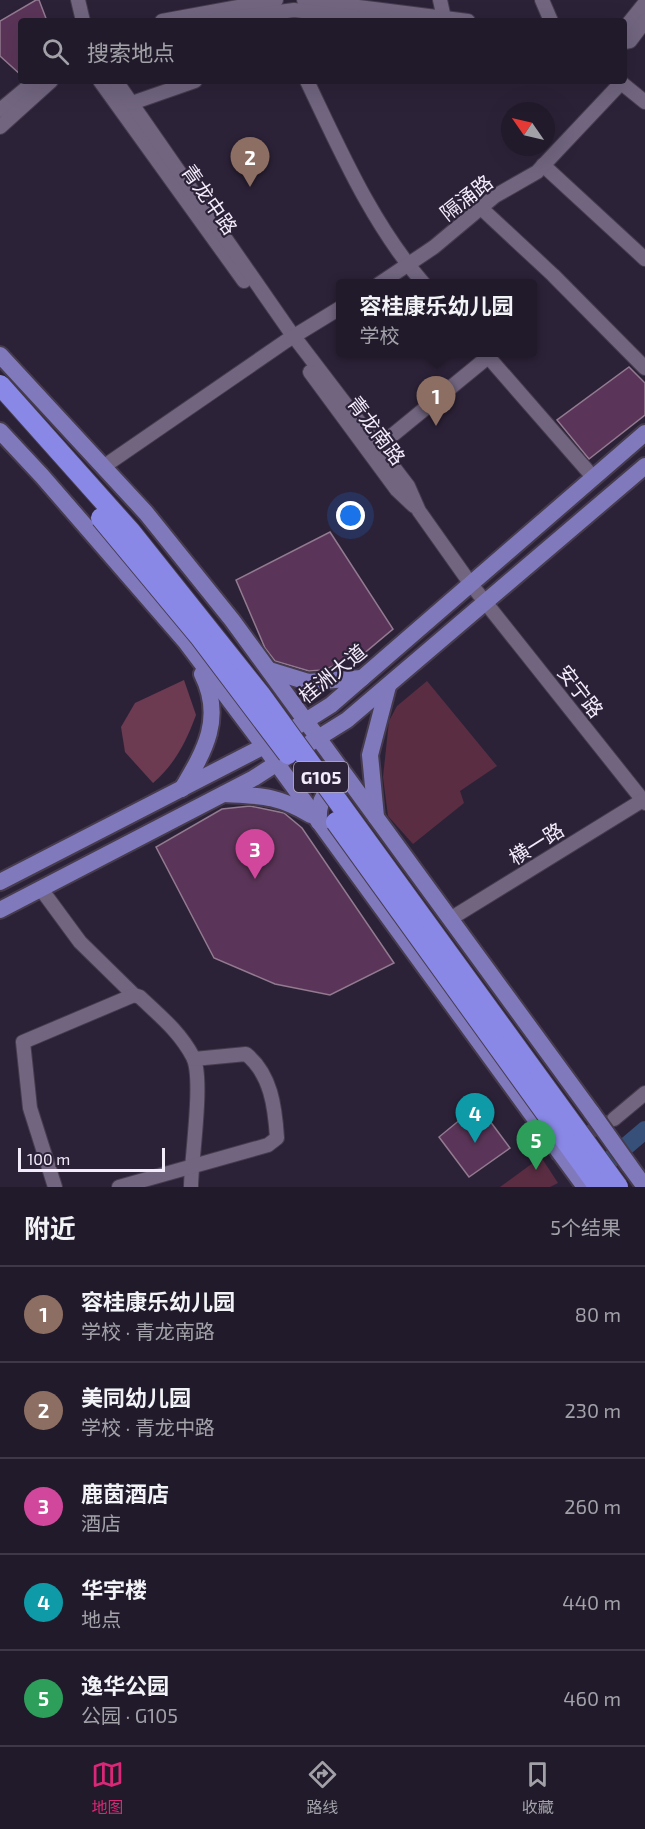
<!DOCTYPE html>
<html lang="zh">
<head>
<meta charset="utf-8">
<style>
  body { margin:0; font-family:"Exo 2","Noto Sans SC",sans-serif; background:#292332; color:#f1f3f6 }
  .compass { position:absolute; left:501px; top:102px; width:54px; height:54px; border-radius:50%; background:#211a2a; box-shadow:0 6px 24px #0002; rotate:304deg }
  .scale { position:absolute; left:18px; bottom:15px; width:147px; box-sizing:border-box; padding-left:6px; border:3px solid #f2ebfa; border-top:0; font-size:16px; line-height:21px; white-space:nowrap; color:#f2ebfa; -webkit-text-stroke:4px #2c2238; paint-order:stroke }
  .you { position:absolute; left:351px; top:516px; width:21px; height:21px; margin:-15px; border:4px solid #fff; border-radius:50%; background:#1a73e8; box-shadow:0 0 0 9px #1a73e833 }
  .badge { display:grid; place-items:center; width:39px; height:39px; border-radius:50%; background:#db2777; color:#fff; font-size:20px; font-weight:700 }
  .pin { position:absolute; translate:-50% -50px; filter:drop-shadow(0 2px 3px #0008) }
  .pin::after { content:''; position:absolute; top:32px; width:21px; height:18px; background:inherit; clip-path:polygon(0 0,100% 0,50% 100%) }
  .popup { position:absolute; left:336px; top:279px; width:201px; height:78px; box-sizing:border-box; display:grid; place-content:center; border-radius:6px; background:#211a2a; filter:drop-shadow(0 2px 4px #0005); font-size:20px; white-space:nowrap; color:#a2a1a8 }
  .popup b { font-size:22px; color:#f1f3f6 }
  .popup::after { content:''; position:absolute; left:50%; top:100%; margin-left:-12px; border:12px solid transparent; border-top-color:#211a2a }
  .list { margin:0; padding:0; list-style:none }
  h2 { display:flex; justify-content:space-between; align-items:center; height:78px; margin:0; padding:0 24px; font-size:26px }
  h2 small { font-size:20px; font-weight:400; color:#a2a1a8 }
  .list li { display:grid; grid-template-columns:39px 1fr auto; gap:18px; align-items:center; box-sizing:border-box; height:96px; padding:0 24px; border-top:2px solid #3e3847 }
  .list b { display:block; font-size:22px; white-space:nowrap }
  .list p { margin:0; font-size:20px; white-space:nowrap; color:#a2a1a8 }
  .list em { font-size:20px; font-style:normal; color:#a2a1a8 }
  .icon { flex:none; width:33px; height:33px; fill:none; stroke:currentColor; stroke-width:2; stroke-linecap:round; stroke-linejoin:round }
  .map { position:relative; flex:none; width:645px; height:1187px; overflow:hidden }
  .search { position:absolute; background:#211a2a; box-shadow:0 6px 24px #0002; left:18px; right:18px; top:18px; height:66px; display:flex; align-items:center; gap:15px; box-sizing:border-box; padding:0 21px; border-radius:6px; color:#a2a1a8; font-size:22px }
  .sheet { height:558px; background:#211a2a }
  nav { display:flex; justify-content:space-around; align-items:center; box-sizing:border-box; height:84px; border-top:2px solid #3e3847; background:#211a2a; font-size:16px; color:#a2a1a8 }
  nav a { display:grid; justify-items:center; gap:3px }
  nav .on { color:#db2777 }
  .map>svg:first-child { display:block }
  .green { fill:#5a2d42 }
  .forest { fill:#6c3b51 }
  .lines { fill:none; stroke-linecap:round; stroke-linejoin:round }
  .river { stroke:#375079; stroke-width:18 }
  .building { fill:#5b3559; stroke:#927a90; stroke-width:1.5 }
  .minor-tunnel { stroke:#4a4055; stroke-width:14; stroke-dasharray:14 7; stroke-linecap:butt }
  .minor-casing { stroke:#463c4e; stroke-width:16 }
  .major-casing { stroke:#463c4e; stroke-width:20 }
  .minor { stroke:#71657f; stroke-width:14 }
  .major { stroke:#807abd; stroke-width:16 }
  .major-bridge-casing { stroke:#463c4e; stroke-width:20; stroke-linecap:butt }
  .highway-bridge-casing { stroke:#463c4e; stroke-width:22; stroke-linecap:butt }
  .major-bridge { stroke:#807abd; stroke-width:16 }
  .highway-bridge { stroke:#8a88e6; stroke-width:20 }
  .labels { text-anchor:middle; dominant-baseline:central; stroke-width:4.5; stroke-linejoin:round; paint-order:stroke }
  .shield { fill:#2c2238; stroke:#b7afc0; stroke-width:1.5 }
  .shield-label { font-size:18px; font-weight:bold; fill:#f2ebfa }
  .street-label { font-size:20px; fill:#f2ebfa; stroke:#2c2238 }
</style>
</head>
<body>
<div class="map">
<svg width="645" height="1187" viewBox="0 0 645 1187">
  <rect width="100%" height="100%" fill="#2c2238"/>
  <g class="green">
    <path d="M427,681L497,766L460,791L464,803L413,844L388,816L383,777L389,721L397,706Z"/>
    <path d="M541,1157L558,1183L550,1187H500Z"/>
  </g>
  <path class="forest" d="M184,680L196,715C186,742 175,764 153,783L125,752L121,727L135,703Z"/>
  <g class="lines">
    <path class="river" d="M591,1176L645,1130"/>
  </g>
  <g class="building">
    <path d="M36,0H39L47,21H21V75L0,56V21Z"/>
    <path d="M629,367L645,383V415L589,459L557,420Z"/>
    <path d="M330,532L393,629L362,655L323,670L309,671L275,661L265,648L236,580Z"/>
    <path d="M250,806L284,813L302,828L394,963L330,995L275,984L214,958L156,847L222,809Z"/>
    <path d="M478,1105L510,1148L469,1177L439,1137Z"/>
  </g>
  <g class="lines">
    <path class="minor-tunnel" d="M549,1154L610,1121"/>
    <defs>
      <g id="minor">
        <path d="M78,0L83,21"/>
        <path d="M304,0L468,21"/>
        <path d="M440,0L444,18"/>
        <path d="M542,0L551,21"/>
        <path d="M162,21L276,0"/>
        <path d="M212,21L294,10L388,21"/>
        <path d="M624,29L645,3"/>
        <path d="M624,42L630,41L645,21"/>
        <path d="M100,81L244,281"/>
        <path d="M116,81L289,330L408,486L419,511L470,583L645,803"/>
        <path d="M307,81C341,152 372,224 424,284"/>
        <path d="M619,81L645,102"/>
        <path d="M132,103L195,81"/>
        <path d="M0,110L35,81"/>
        <path d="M0,127L51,81"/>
        <path d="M543,165L645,259"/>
        <path d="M481,208L553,275L645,368"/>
        <path d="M379,284L434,247L495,196L537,172L620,84"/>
        <path d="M484,352L593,477"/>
        <path d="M310,372L397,490L414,506"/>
        <path d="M378,447L488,357"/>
        <path d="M103,467L286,341L340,308"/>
        <path d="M41,889L80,942L134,995L140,997C160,1016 180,1032 193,1057C204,1079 191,1159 191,1187"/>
        <path d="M450,919L643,800"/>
        <path d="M614,1119L645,1093"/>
        <path d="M55,1187L30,1108L23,1042L134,995"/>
        <path d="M119,1187L268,1145L277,1138C275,1107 271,1074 246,1054L194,1059"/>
      </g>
      <g id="major">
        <path d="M0,355L146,513L232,620L592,1113"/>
        <path d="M0,431L42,476L185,641L264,746L552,1142"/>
        <path d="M269,670L308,682L362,678"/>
        <path d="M296,727L331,705L645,433"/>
        <path d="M310,743L347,720L645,466"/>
        <path d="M182,789C205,750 224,718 202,674"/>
        <path d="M224,794C261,796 277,795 311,815"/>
        <path d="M376,817L370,755L388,686"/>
        <path d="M319,822C318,805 322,789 342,786"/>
        <path d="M0,882L274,741"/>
        <path d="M0,910L254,778L285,758"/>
        <path d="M629,1165L645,1187"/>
      </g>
    </defs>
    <use href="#minor" class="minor-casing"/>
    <use href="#major" class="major-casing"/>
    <use href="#minor" class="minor"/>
    <use href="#major" class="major"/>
    <defs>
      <g id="major-bridge">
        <path d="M592,1113L629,1165"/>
        <path d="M552,1142L585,1187"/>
      </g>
      <g id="highway-bridge">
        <path d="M0,385L131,532L260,694L618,1187"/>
        <path d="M101,518L199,636L288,754"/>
        <path d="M336,822L599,1187"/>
      </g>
    </defs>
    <use href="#major-bridge" class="major-bridge-casing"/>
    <use href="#highway-bridge" class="highway-bridge-casing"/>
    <use href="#major-bridge" class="major-bridge"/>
    <use href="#highway-bridge" class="highway-bridge"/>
  </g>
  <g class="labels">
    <rect class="shield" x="294" y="762" width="54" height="30" rx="4.5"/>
    <g class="shield-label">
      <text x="321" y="777">G105</text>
    </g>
    <g class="street-label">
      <text transform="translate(466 197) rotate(-38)">隔涌路</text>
      <text transform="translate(210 199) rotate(55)">青龙中路</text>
      <text transform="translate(377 430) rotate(53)">青龙南路</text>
      <text transform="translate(332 673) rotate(-39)">桂洲大道</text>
      <text transform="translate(581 691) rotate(52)">安宁路</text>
      <text transform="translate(536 843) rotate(-32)">横一路</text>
    </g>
  </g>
</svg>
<svg class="compass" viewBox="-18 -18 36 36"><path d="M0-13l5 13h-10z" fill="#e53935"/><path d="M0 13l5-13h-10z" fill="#a2a1a8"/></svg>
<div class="scale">100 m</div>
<div class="you"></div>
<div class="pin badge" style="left:436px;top:426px;background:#8d6e63">1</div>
<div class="popup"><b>容桂康乐幼儿园</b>学校</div>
<div class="pin badge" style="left:250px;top:187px;background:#8d6e63">2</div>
<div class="pin badge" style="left:255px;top:879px;background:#d1479c">3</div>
<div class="pin badge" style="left:475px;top:1143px;background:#0f9aa8">4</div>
<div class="pin badge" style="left:536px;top:1170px;background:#2e9e5b">5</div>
<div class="search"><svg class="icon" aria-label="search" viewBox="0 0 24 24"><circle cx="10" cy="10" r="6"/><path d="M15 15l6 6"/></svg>搜索地点</div>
</div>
<section class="sheet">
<h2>附近<small>5个结果</small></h2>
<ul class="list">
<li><span class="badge" style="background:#8d6e63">1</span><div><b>容桂康乐幼儿园</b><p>学校 · 青龙南路</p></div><em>80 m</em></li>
<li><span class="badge" style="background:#8d6e63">2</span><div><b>美同幼儿园</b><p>学校 · 青龙中路</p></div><em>230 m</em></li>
<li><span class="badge" style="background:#d1479c">3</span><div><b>鹿茵酒店</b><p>酒店</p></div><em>260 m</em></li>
<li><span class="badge" style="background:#0f9aa8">4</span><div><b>华宇楼</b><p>地点</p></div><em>440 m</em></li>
<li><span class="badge" style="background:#2e9e5b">5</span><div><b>逸华公园</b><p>公园 · G105</p></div><em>460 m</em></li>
</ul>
</section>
<nav>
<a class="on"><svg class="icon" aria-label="map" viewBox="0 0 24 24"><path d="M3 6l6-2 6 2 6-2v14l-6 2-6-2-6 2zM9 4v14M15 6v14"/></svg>地图</a>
<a><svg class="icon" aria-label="directions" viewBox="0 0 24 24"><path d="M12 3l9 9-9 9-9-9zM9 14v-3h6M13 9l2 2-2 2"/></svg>路线</a>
<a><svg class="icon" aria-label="saved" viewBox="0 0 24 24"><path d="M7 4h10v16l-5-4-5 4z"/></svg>收藏</a>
</nav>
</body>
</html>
